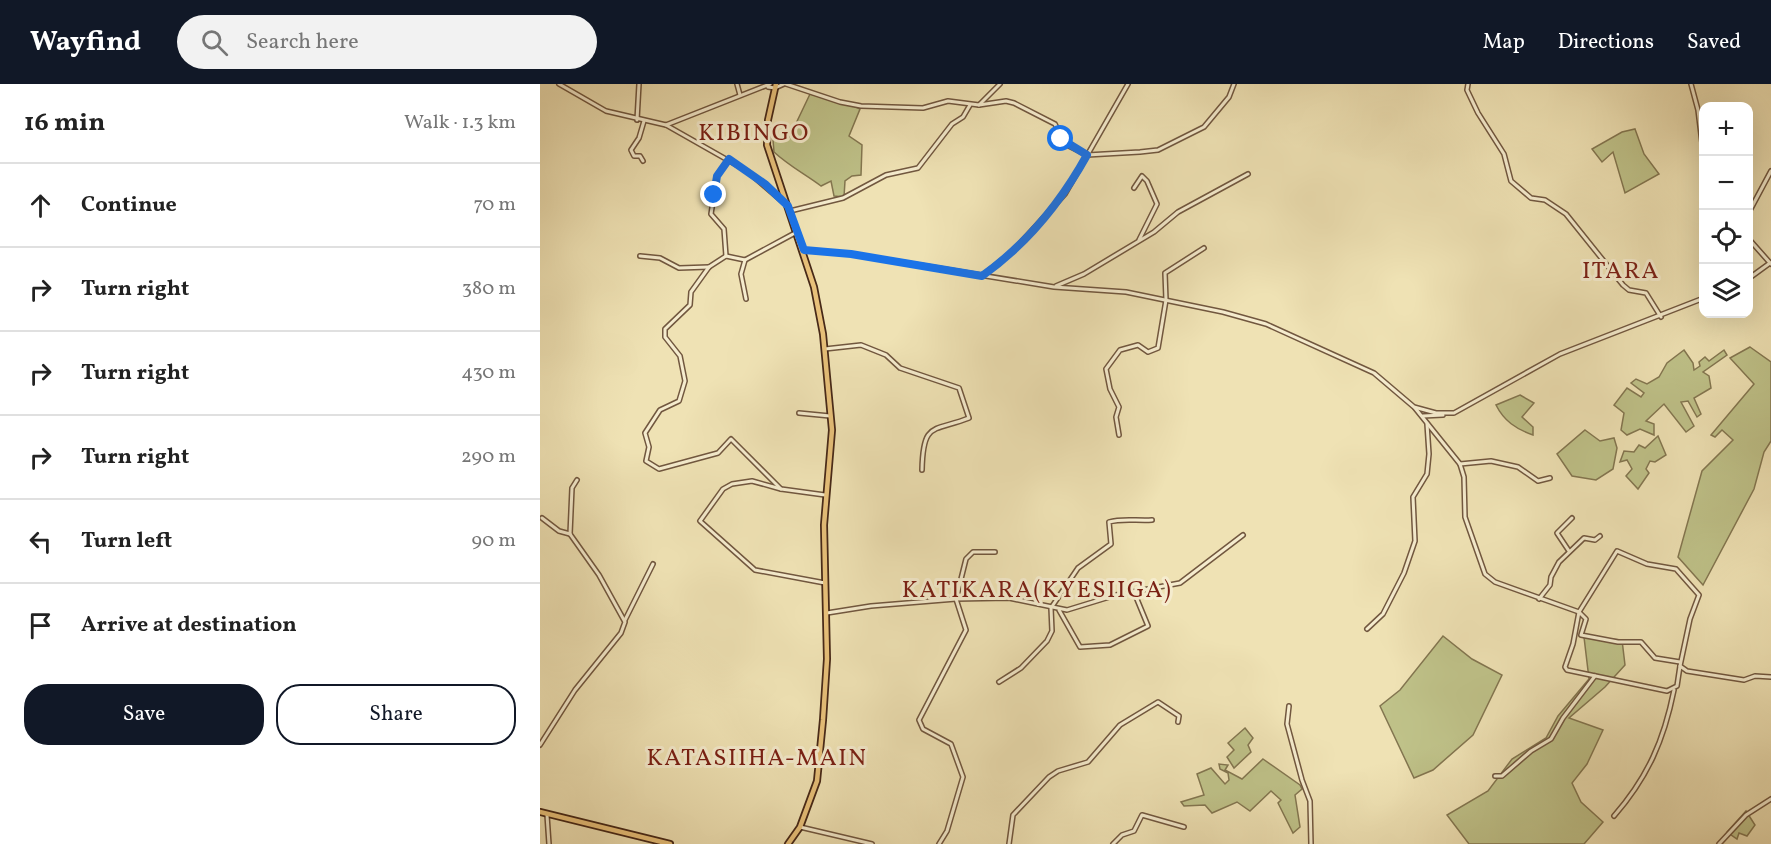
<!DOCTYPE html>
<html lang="en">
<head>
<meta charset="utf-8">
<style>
  body { margin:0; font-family:Vollkorn,serif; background:#f2f2f2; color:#222 }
  .controls { position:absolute; right:18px; top:18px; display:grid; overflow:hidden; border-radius:12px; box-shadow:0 6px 24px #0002 }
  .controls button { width:54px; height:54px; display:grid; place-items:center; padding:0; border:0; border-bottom:2px solid #e0e0e0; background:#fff; color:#222; font:30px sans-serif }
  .stop { position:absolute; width:18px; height:18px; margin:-14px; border:4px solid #1a73e8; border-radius:50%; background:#fff }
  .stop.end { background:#1a73e8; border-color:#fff; box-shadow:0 2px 6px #0008 }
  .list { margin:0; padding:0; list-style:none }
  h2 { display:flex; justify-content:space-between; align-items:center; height:78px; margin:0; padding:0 24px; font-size:26px }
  h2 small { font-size:20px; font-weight:400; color:#767676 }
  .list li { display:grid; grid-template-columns:39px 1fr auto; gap:18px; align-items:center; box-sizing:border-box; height:84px; padding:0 24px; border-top:2px solid #e0e0e0 }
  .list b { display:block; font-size:22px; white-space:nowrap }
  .list em { font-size:20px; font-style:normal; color:#767676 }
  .actions { display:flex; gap:12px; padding:18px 24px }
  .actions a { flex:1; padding:14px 0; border:2px solid #111827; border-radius:24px; text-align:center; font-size:21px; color:#111827 }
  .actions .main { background:#111827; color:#fff }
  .icon { flex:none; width:33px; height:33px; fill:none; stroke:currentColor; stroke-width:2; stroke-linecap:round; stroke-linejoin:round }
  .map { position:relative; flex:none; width:1231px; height:760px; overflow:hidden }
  header { display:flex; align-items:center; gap:36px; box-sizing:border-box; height:84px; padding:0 30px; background:#111827; color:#fff }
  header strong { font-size:28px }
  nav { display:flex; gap:33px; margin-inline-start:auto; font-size:21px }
  .search { width:420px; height:54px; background:#f2f2f2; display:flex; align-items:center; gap:15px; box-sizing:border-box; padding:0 21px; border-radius:33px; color:#767676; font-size:22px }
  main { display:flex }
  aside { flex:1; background:#fff }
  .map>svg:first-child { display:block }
  .green { fill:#bfc289; stroke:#837650; stroke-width:1.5 }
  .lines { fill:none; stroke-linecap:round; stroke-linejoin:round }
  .minor-casing { stroke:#71573f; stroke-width:6 }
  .major-casing { stroke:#472918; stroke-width:8 }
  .minor { stroke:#f5ecce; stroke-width:3 }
  .major { stroke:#e8c17a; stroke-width:4.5 }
  .route { stroke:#1a73e8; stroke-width:8 }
  .labels { text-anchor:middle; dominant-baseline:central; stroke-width:6; stroke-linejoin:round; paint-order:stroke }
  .quarter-label { font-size:24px; letter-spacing:1.5px; fill:#7a1f14; stroke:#f5ecce }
</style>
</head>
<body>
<header>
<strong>Wayfind</strong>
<div class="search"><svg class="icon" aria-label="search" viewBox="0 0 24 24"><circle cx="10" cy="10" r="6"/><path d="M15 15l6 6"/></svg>Search here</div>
<nav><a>Map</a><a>Directions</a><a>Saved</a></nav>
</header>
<main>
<aside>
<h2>16 min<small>Walk · 1.3 km</small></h2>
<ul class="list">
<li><svg class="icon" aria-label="ahead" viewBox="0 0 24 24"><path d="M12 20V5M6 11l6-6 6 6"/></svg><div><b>Continue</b></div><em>70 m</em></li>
<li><svg class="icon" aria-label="right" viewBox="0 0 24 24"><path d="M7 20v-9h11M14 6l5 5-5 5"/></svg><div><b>Turn right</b></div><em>380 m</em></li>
<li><svg class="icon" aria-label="right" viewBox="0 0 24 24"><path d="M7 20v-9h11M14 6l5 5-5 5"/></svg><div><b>Turn right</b></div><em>430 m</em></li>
<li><svg class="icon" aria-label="right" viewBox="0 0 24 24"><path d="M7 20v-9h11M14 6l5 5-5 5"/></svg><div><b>Turn right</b></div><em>290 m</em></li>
<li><svg class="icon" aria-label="left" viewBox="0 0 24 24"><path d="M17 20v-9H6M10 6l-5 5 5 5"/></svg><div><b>Turn left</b></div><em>90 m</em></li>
<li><svg class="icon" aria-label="arrive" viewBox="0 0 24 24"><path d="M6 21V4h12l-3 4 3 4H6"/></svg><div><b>Arrive at destination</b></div></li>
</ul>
<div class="actions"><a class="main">Save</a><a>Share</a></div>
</aside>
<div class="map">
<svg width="1231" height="760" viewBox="0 0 1231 760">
  <rect width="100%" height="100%" fill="#efe2b4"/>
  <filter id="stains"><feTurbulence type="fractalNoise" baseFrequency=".00333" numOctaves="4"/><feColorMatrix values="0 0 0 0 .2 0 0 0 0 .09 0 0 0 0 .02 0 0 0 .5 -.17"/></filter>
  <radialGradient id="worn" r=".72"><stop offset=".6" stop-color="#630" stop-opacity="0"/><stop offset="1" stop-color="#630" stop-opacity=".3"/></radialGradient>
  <g class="green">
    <path d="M270,10C283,13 310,20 320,25L309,52L322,61L321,91L312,92L305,97L304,113L294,112L291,97L281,102C265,90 249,82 234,68L233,56L249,54Z"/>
    <path d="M1095,45L1104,70L1119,90L1085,109L1073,68L1062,78L1052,65L1082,48Z"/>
    <path d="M1210,263L1231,278V357L1224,368L1214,405L1163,501L1138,473L1162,387L1193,356L1182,346L1175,353L1171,351L1214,300L1190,274Z"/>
    <path d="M1144,266L1153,279L1154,286L1160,282L1159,278L1165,273L1169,277L1184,266L1187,271L1163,288L1169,292L1171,304L1154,314L1161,330L1157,333L1148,317L1141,318L1154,342L1146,348L1124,320L1106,337L1114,340V351L1100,345L1087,351L1081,346L1084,329L1074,321L1087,304L1101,313L1104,309L1091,299L1096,295L1107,300L1119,293L1127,279Z"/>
    <path d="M980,311L994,319L982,333L993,343V351C976,345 964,337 956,321Z"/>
    <path d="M1045,346L1060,357L1074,354L1077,364L1073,385L1056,396L1032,392L1017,370Z"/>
    <path d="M1118,352L1126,371L1115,378L1110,377L1106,385L1109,389L1098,405L1086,392L1092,385L1087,376L1080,378L1084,367L1094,368L1099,361L1105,364Z"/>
    <path d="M903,552L932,575L962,591L933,651L893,686L874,694L840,622L860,606Z"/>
    <path d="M1044,553L1082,556L1085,581L1065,603L1029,634L1063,646L1047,680L1032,699L1041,718L1063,738L1044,760H929L907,731L948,707L972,675L1006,654L1018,632L1049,595Z"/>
    <path d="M705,644L713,654L708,661L711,668L694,684L687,673L694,666L688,659Z"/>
    <path d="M723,675L760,701L762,705L755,711L760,743L753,749L738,719L741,716L731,707L710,727L697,718L672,729L665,721L644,722L641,718L664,711L657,690L671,684L685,700L689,696L688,689L680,685L679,680L688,681L685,686L702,695Z"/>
    <path d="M1206,727L1215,741L1207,752L1199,749L1197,755L1187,748Z"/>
  </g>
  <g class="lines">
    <defs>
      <g id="minor">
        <path d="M19,0L66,27L126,41L230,0"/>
        <path d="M197,0L200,11"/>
        <path d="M246,0L300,18L321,22L383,24L408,17L439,21L460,0"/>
        <path d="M928,0L927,6L938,29L964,70L971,97L991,114L1005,116L1026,130L1083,201L1089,206L1106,209L1121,233"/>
        <path d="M1151,0L1158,26L1164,75"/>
        <path d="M228,3L235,4L244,0"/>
        <path d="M439,21L466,17L474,19L515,40L525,60L547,71L600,68L618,66L664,43L689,13L694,0"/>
        <path d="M97,36L99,0"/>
        <path d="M126,41L207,87L244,119"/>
        <path d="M103,77L100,72H94L91,66L99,54L104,37"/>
        <path d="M594,104L602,92L607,97L617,120L599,156"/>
        <path d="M250,127L303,114L346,91L378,84L412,40L423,33L430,21"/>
        <path d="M1208,130L1231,87"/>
        <path d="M1208,154L1231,180"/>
        <path d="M264,166L311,170L514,203L586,208L683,228L726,240L834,289L874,323L896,329H914L1020,270L1164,214"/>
        <path d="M100,172L120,174L139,184L169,183"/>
        <path d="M186,172L184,145L171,130L177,92L189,75"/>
        <path d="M205,176L201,190L206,215"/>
        <path d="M442,192L474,166L525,110L588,0"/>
        <path d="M1208,195L1230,179"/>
        <path d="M516,202L544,190L614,148L638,128L708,90"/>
        <path d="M285,265L321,261L346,271L360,284L419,304L429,334C393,348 383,337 382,386"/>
        <path d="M875,324L920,380L924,393L925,433L945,490L955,498L1039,528L1077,467L1107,480L1136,485L1159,511L1150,535L1140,582L1147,587L1204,596L1215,592L1231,593"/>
        <path d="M259,329L290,332"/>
        <path d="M883,332L903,331"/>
        <path d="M579,351L576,333L579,323L570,305L566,285L580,266L598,261L608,268L618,264L626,216L625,189L664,164"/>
        <path d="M920,380L951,377L978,383L998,397L1010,394"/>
        <path d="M241,405L191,355L178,369L119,385L106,377L109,363L105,349L120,326L139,317L145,297L140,272L125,253V245L150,221L151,208L169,183L186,172L205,176L255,149"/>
        <path d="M285,411L241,405L212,397L192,400L183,405L160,437L215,486L285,499"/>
        <path d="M2,434L19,447L30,450"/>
        <path d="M1029,467L1017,449L1032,434"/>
        <path d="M999,515L1010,501L1011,493L1019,478L1044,454L1055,456L1060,452"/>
        <path d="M519,526L540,563L570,561L608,542L594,508"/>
        <path d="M287,529L331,522L416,515L469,514L527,526L576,511L640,499L703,451"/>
        <path d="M85,536L113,480"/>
        <path d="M827,545L843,530L864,489L875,457L873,413L887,390L889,370L887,340"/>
        <path d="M1140,578L1115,574L1101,558H1078L1041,551L1046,535L1039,528L1033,560L1025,583L1027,586L1127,607L1137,602L1140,582"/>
        <path d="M459,598L481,584L507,557L512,547L511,524L538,484L571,460L569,438C582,434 597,437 612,436"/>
        <path d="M749,622L747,640L762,696L770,717L771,760"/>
        <path d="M0,661L35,606L81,549L85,538L59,491L30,450L32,404L37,396"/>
        <path d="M955,692H962L991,667L1011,655L1023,634L1055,592"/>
        <path d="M7,731L9,760"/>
        <path d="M1074,732C1108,693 1124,656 1134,606"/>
        <path d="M260,743L332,760"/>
        <path d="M399,760L407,747L423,693L411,660L383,645L379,636L426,546L416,515L426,475L433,468H455"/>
        <path d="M469,760L473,731L509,693L518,687L548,678L580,641L618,618L639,632L638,638"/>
        <path d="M573,760L582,751L594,747L602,731L644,743"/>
        <path d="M1179,760L1206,731L1231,715"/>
      </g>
      <g id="major">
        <path d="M236,0L228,36L227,61L274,203L283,250L292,346L284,441L287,575L283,636L277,697L260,743L248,760"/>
        <path d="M0,728L130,760"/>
      </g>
    </defs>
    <use href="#minor" class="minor-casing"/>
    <use href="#major" class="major-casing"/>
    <use href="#minor" class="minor"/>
    <use href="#major" class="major"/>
  </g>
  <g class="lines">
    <path class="route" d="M174,111L177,92L189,75L225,100L248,122L264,166L311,170L442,192C487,160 521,118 547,71L521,55"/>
  </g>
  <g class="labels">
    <g class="quarter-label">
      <text x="214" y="50">KIBINGO</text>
      <text x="1081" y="188">ITARA</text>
      <text x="497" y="507">KATIKARA(KYESIIGA)</text>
      <text x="217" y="675">KATASIIHA-MAIN</text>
    </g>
  </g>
  <rect width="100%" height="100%" filter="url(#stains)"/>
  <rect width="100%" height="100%" fill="url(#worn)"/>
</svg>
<div class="controls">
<button>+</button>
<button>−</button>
<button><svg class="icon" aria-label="locate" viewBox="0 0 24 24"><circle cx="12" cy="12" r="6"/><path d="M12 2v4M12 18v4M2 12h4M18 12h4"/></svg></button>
<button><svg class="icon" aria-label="layers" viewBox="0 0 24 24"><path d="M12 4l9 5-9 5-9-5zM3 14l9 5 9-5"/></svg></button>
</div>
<div class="stop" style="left:521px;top:55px"></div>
<div class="stop end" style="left:174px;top:111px"></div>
</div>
</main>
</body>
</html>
